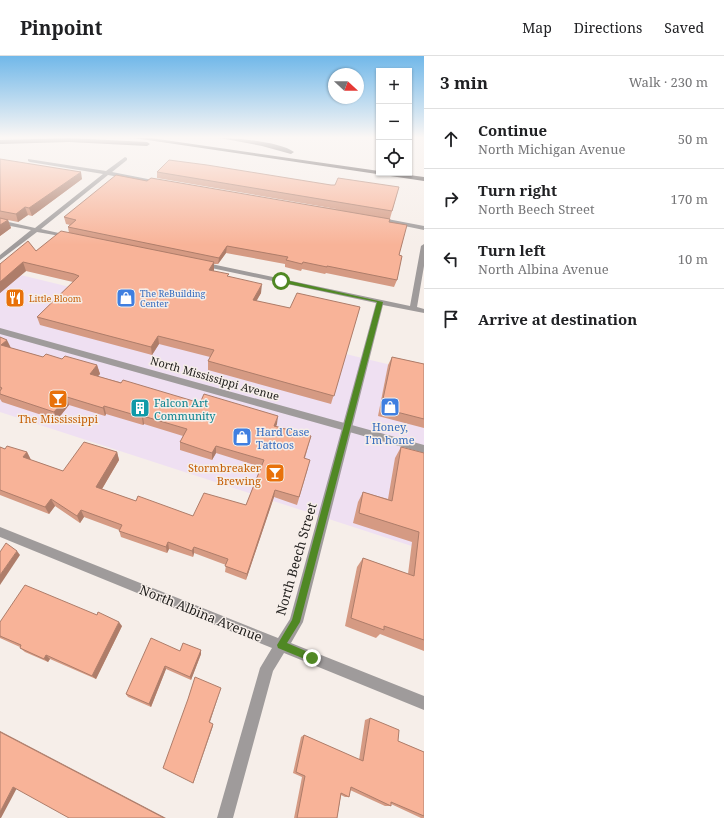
<!DOCTYPE html>
<html lang="en">
<head>
<meta charset="utf-8">
<style>
  body { margin:0; font-family:"Noto Serif",serif; background:#f6f6f6; color:#202124 }
  .controls { position:absolute; right:12px; top:12px; display:grid; overflow:hidden; border-radius:0px; box-shadow:0 1px 3px #0004 }
  .controls button { width:36px; height:36px; display:grid; place-items:center; padding:0; border:0; border-bottom:1px solid #e0e0e0; background:#fff; color:#202124; font:20px sans-serif }
  .compass { position:absolute; left:328px; top:12px; width:36px; height:36px; border-radius:50%; background:#fff; box-shadow:0 1px 3px #0004; rotate:111deg }
  .stop { position:absolute; width:12px; height:12px; margin:-9px; border:3px solid #508824; border-radius:50%; background:#fff }
  .stop.end { background:#508824; border-color:#fff; box-shadow:0 1px 4px #0008 }
  .list { margin:0; padding:0; list-style:none }
  h2 { display:flex; justify-content:space-between; align-items:center; height:52px; margin:0; padding:0 16px; font-size:17px }
  h2 small { font-size:13px; font-weight:400; color:#757577 }
  .list li { display:grid; grid-template-columns:26px 1fr auto; gap:12px; align-items:center; box-sizing:border-box; height:60px; padding:0 16px; border-top:1px solid #e0e0e0 }
  .list b { display:block; font-size:15px; white-space:nowrap }
  .list p { margin:0; font-size:13px; white-space:nowrap; color:#757577 }
  .list em { font-size:13px; font-style:normal; color:#757577 }
  .icon { flex:none; width:22px; height:22px; fill:none; stroke:currentColor; stroke-width:2; stroke-linecap:round; stroke-linejoin:round }
  .map { position:relative; flex:none; width:424px; height:762px; overflow:hidden }
  header { display:flex; align-items:center; gap:24px; box-sizing:border-box; height:56px; padding:0 20px; background:#fff; border-bottom:1px solid #e0e0e0 }
  header strong { font-size:19px }
  nav { display:flex; gap:22px; margin-inline-start:auto; font-size:14px }
  main { display:flex }
  aside { flex:1; background:#fff }
  .map>svg:first-child { display:block }
  .commercial { fill:#efe0f2 }
  .lines { fill:none; stroke-linecap:round; stroke-linejoin:round }
  .minor { fill:#9f9b9b; fill-rule:evenodd }
  .tertiary { fill:#9f9b9b; fill-rule:evenodd }
  .motorway { fill:#463e3e; fill-rule:evenodd }
  .wall { fill:#d59a83 }
  .shaded-wall { fill:#ae7d6a }
  .building { fill:#f8b398; stroke:#ae7d6a }
  .route { fill:#508824 }
  .labels { text-anchor:middle; dominant-baseline:central; stroke-width:3; stroke-linejoin:round; paint-order:stroke }
  .far-shop-label { font-size:9px; fill:#366cbe; stroke:#f6eee9; text-anchor:start }
  .far-food-label { font-size:9px; fill:#c56008; stroke:#f6eee9; text-anchor:start }
  .street-label { font-size:11px; fill:#22201e; stroke:#f6eee9 }
  .culture-label { font-size:11px; fill:#0d838f; stroke:#f6eee9; text-anchor:start }
  .food-label { font-size:11px; fill:#c56008; stroke:#f6eee9 }
  .shop-label { font-size:11px; fill:#366cbe; stroke:#f6eee9 }
  .near-street-label { font-size:13px; fill:#22201e; stroke:#f6eee9 }
</style>
</head>
<body>
<header>
<strong>Pinpoint</strong>
<nav><a>Map</a><a>Directions</a><a>Saved</a></nav>
</header>
<main>
<div class="map">
<svg width="424" height="762" viewBox="0 0 424 762">
  <rect width="100%" height="100%" fill="#f6eee9"/>
  <path class="commercial" d="M0,214L424,317V494L0,356Z"/>
  <g class="lines">
    <g class="minor">
      <path d="M125,101L127,102V104L112,116L163,126L160,128L108,119L41,173L72,180V182L37,176L0,204V199L31,174L0,168V164L35,172L103,118L30,106L28,105V103L106,115Z"/>
      <path d="M377,161L424,170V174L375,164L374,163Z"/>
      <path d="M424,188V210L417,251L424,253V257L383,249L303,566L291,587L424,640V654L284,597L273,615L233,762H217L260,612L272,592L0,481V471L278,582L290,563L376,247L202,210L199,208L202,206L410,250L421,190Z"/>
    </g>
    <path class="tertiary" d="M0,272L424,389V397L0,278Z"/>
    <g class="motorway">
      <path d="M69,82L147,86L150,88L147,90L69,86L0,88V84Z"/>
      <path d="M134,82H151L379,115V117H394L424,121V125Z"/>
      <path d="M220,82C238,82 280,86 294,96L291,98L262,90Z"/>
    </g>
  </g>
  <g class="wall">
    <path d="M0,103L82,123L32,160L28,159L18,166L8,164L11,172L0,180Z"/>
    <path d="M157,116L331,129L399,131L389,166L399,199L397,224L394,231L326,217L325,218L302,213L301,215L285,211V208L226,197L218,208H214V215L229,221L261,237L256,245L290,252L360,251L331,348L208,314V305L210,301L159,288L152,299L40,269L37,261L73,226L26,215L0,237V208L36,195L69,177L68,171L70,169L66,168L64,161L147,125L342,154L157,122Z"/>
    <path d="M0,281L11,292L43,301L62,303L97,309L100,318L97,320L277,368L276,370L311,380L305,402L308,412L297,449L274,441L246,524L225,516L226,509L194,497L193,501L169,493L167,497L121,481L119,474L84,461L80,467L55,450L49,458L0,439V391L5,393L27,396L31,404L63,415L117,396L119,404L102,433L136,445L193,460L246,449L261,411L216,397L212,404L180,394V386L183,380L144,368L143,369L106,358L105,360L69,349L57,364L2,346L0,343Z"/>
    <path d="M392,301L424,308V372L378,360L388,309Z"/>
    <path d="M401,391L424,397V595L380,578L376,582L345,570L357,511L363,502L408,518L412,486L353,467L358,446L363,436L388,443L395,402Z"/>
    <path d="M0,566L122,570L96,623L50,603L48,606L25,596L20,592V591L0,582Z"/>
    <path d="M201,594V598L191,624L166,613L151,651L128,641L126,638L180,595Z"/>
    <path d="M370,662L398,685L424,696V762H421L391,748V750H385L350,734L349,741H345L341,739L337,762H294L302,721L293,717L301,681L304,679L359,704L365,664Z"/>
  </g>
  <g class="shaded-wall">
    <path d="M81,116L82,123L32,160L29,152Z"/>
    <path d="M25,151L28,159L18,166L16,158Z"/>
    <path d="M8,164L11,172L0,180V169Z"/>
    <path d="M227,190L226,197L218,208L219,202Z"/>
    <path d="M23,206L26,215L0,237V226Z"/>
    <path d="M214,206V215L209,214Z"/>
    <path d="M262,228L261,237L252,253L253,244Z"/>
    <path d="M158,280L159,288L152,299L151,291Z"/>
    <path d="M7,284L11,292L1,289Z"/>
    <path d="M97,309L100,318L92,327L90,318Z"/>
    <path d="M67,341L69,349L57,364L54,356Z"/>
    <path d="M104,350L106,358L105,360L103,352Z"/>
    <path d="M143,360L144,368L143,369L142,361Z"/>
    <path d="M278,360L277,368L273,377L274,370Z"/>
    <path d="M216,390V397L212,404V397Z"/>
    <path d="M27,396L31,404L23,401Z"/>
    <path d="M117,396L119,404L99,438L96,431Z"/>
    <path d="M275,434L274,441L246,524L247,518Z"/>
    <path d="M51,443L55,450L49,458L45,451Z"/>
    <path d="M81,454L84,461L80,467L77,460Z"/>
    <path d="M168,486L169,493L167,497L166,491Z"/>
    <path d="M194,491V497L193,501L192,495Z"/>
    <path d="M17,495L20,499L0,529V519Z"/>
    <path d="M119,566L122,570L96,623L92,620Z"/>
    <path d="M201,594V598L191,624L190,621Z"/>
    <path d="M46,599L50,603L48,606L44,603Z"/>
    <path d="M165,610L166,613L151,651L149,648Z"/>
    <path d="M221,632L220,635L209,669V666Z"/>
    <path d="M213,668V670L193,728V727Z"/>
    <path d="M0,675L166,762H164L0,676Z"/>
    <path d="M13,731L17,732L1,762H0V756Z"/>
  </g>
  <g class="building">
    <path d="M0,103L81,116L29,152L25,151L16,158L0,155Z"/>
    <path d="M169,104L207,109L331,129H335L338,122L399,131L392,155L157,116Z"/>
    <path d="M116,119L147,125L151,122L390,163L389,166L407,169L399,199L402,200L397,224L327,210V211L303,206L302,208L286,204L288,201L227,190L219,202L68,171L76,164L64,161Z"/>
    <path d="M0,162L8,164L0,169Z"/>
    <path d="M61,175L214,206L209,214L229,218L227,220L262,228L253,244L290,252L297,237L360,251L334,340L208,305L214,294L158,280L151,291L37,261L79,220L74,218L23,206L0,226V208L28,185L36,195Z"/>
    <path d="M0,281L7,284L1,289L43,301L46,298L62,303L65,300L97,309L90,318L121,327L123,324L200,347L204,338L278,360L274,370L311,380L304,402L310,404L299,441L275,434L247,518L225,510L228,503L194,491L192,495L168,486L166,491L119,475L122,469L81,454L77,460L51,443L45,451L0,434V391L5,393L7,390L27,396L23,401L63,415L84,386L117,396L96,431L136,445L138,440L193,460L204,437L246,449L264,404L216,390L212,397L180,386L187,373L143,360L142,361L104,350L103,352L67,341L54,356L0,338V335L2,332L0,331Z"/>
    <path d="M392,301L424,308V363L381,352Z"/>
    <path d="M401,391L424,397V584L384,570V574L351,562L363,502L414,520L419,476L359,457L363,436L392,445Z"/>
    <path d="M6,487L17,495L0,519V496Z"/>
    <path d="M25,529L97,559L98,556L119,566L92,620L46,599L44,603L20,592L21,589L0,580V566Z"/>
    <path d="M151,582L180,595L183,587L201,594L190,621L165,610L149,648L126,638Z"/>
    <path d="M195,621L221,632L209,666L213,668L193,727L163,712L188,643Z"/>
    <path d="M370,662L399,674L398,685L424,696V760L391,746V750L351,731L349,741L341,737L337,762H297L305,720L296,716L304,679L363,705Z"/>
    <path d="M0,676L164,762H69L13,731L0,756Z"/>
  </g>
  <linearGradient id="sky" x2="0" y2="1"><stop stop-color="#71b8e9"/><stop offset="0.43" stop-color="#fbf7f5"/><stop offset="1" stop-color="#fbf7f5" stop-opacity="0"/></linearGradient>
  <rect width="424" height="189" fill="url(#sky)"/>
  <path class="route" d="M281,223L383,246L300,566L287,587L315,599L317,602L315,605L312,606L278,592L277,589L292,564L377,246L279,226Z"/>
  <defs>
    <symbol id="restaurant-square" viewBox="-11 -11 22 22"><rect x="-9" y="-9" width="18" height="18" rx="4" fill="#e8710a" stroke="#f6eee9"/><path d="M-5-6h1v4h1v-4h1v4h1v-4h1v5L-1.5 .5V6h-2V.5L-5-1ZM5-6V6H3V1.5H1.5Q1.5-4 5-6Z" fill="#fff"/></symbol>
    <symbol id="shop-square" viewBox="-11 -11 22 22"><rect x="-9" y="-9" width="18" height="18" rx="4" fill="#3f7fe0" stroke="#f6eee9"/><path d="M-5-2.5h2.3a2.7 3.5 0 0 1 5.4 0H5L5.5 6h-11ZM-1.5-2.5h3a1.5 2.3 0 0 0-3 0Z" fill="#fff"/></symbol>
    <symbol id="bar-square" viewBox="-11 -11 22 22"><rect x="-9" y="-9" width="18" height="18" rx="4" fill="#e8710a" stroke="#f6eee9"/><path d="M-6-5H6L.8 .8V4.5H3.5V6h-7V4.5H-.8V.8Z" fill="#fff"/></symbol>
    <symbol id="building-square" viewBox="-11 -11 22 22"><rect x="-9" y="-9" width="18" height="18" rx="4" fill="#0f9aa8" stroke="#f6eee9"/><path d="M-4-6H4V6H1V3H-1V6H-4ZM-2.5-4.3h1.7v1.8h-1.7ZM.8-4.3h1.7v1.8H.8ZM-2.5-1h1.7V.8h-1.7ZM.8-1h1.7V.8H.8Z" fill="#fff"/></symbol>
  </defs>
  <g fill-rule="evenodd">
    <use href="#restaurant-square" x="4" y="231" width="22" height="22"/>
    <use href="#shop-square" x="115" y="231" width="22" height="22"/>
    <use href="#bar-square" x="47" y="332" width="22" height="22"/>
    <use href="#shop-square" x="379" y="340" width="22" height="22"/>
    <use href="#building-square" x="129" y="341" width="22" height="22"/>
    <use href="#shop-square" x="231" y="370" width="22" height="22"/>
    <use href="#bar-square" x="264" y="406" width="22" height="22"/>
  </g>
  <g class="labels">
    <g class="far-shop-label">
      <text x="140" y="237">The ReBuilding<tspan x="140" dy="10">Center</tspan></text>
    </g>
    <g class="far-food-label">
      <text x="29" y="242">Little Bloom</text>
    </g>
    <g class="street-label">
      <text transform="translate(215 322) rotate(16)">North Mississippi Avenue</text>
    </g>
    <g class="culture-label">
      <text x="154" y="346">Falcon Art<tspan x="154" dy="13">Community</tspan></text>
    </g>
    <g class="food-label">
      <text x="58" y="362">The Mississippi</text>
      <text x="261" y="411" text-anchor="end">Stormbreaker<tspan x="261" dy="13">Brewing</tspan></text>
    </g>
    <g class="shop-label">
      <text x="390" y="370">Honey,<tspan x="390" dy="13">I'm home</tspan></text>
      <text x="256" y="375" text-anchor="start">Hard Case<tspan x="256" dy="13">Tattoos</tspan></text>
    </g>
    <g class="near-street-label">
      <text transform="translate(296 503) rotate(-74)">North Beech Street</text>
      <text transform="translate(201 557) rotate(22)">North Albina Avenue</text>
    </g>
  </g>
</svg>
<div class="controls">
<button>+</button>
<button>−</button>
<button><svg class="icon" aria-label="locate" viewBox="0 0 24 24"><circle cx="12" cy="12" r="6"/><path d="M12 2v4M12 18v4M2 12h4M18 12h4"/></svg></button>
</div>
<svg class="compass" viewBox="-18 -18 36 36"><path d="M0-13l5 13h-10z" fill="#e53935"/><path d="M0 13l5-13h-10z" fill="#757577"/></svg>
<div class="stop" style="left:281px;top:225px"></div>
<div class="stop end" style="left:312px;top:602px"></div>
</div>
<aside>
<h2>3 min<small>Walk · 230 m</small></h2>
<ul class="list">
<li><svg class="icon" aria-label="ahead" viewBox="0 0 24 24"><path d="M12 20V5M6 11l6-6 6 6"/></svg><div><b>Continue</b><p>North Michigan Avenue</p></div><em>50 m</em></li>
<li><svg class="icon" aria-label="right" viewBox="0 0 24 24"><path d="M7 20v-9h11M14 6l5 5-5 5"/></svg><div><b>Turn right</b><p>North Beech Street</p></div><em>170 m</em></li>
<li><svg class="icon" aria-label="left" viewBox="0 0 24 24"><path d="M17 20v-9H6M10 6l-5 5 5 5"/></svg><div><b>Turn left</b><p>North Albina Avenue</p></div><em>10 m</em></li>
<li><svg class="icon" aria-label="arrive" viewBox="0 0 24 24"><path d="M6 21V4h12l-3 4 3 4H6"/></svg><div><b>Arrive at destination</b></div></li>
</ul>
</aside>
</main>
</body>
</html>
